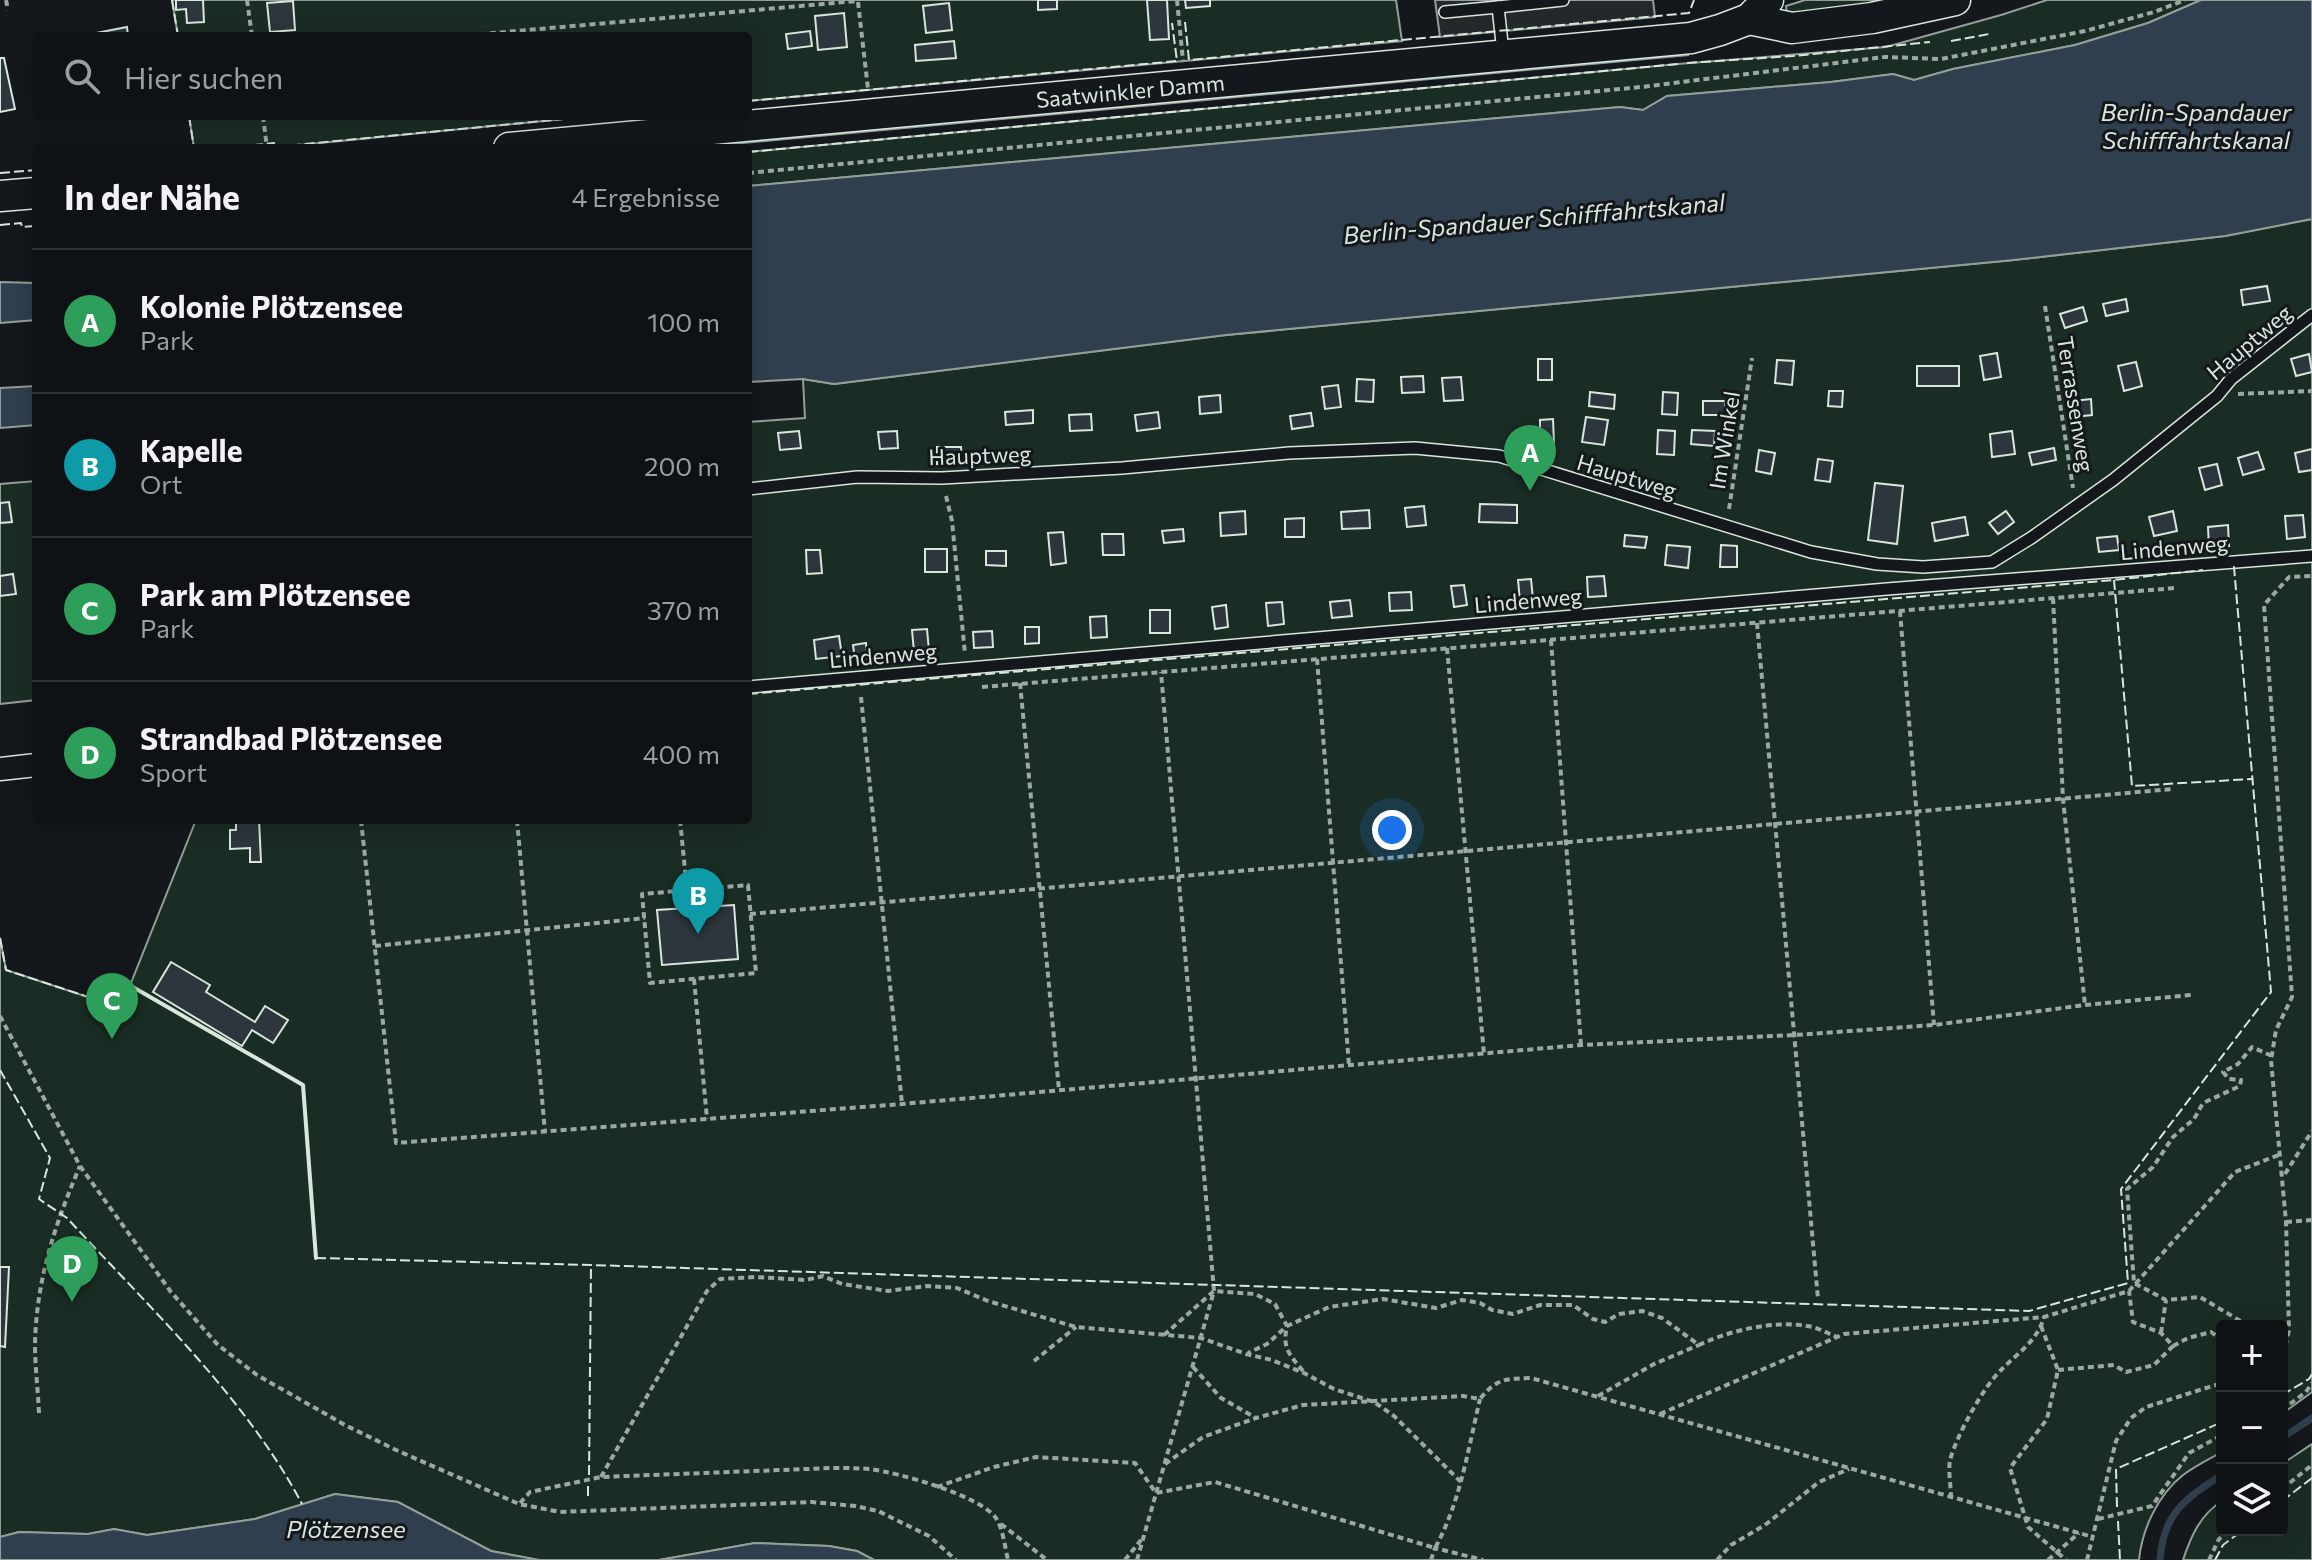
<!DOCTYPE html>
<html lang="de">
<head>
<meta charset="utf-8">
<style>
  body { margin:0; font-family:Commissioner,sans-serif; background:#1d2022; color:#f1f3f6 }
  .controls { position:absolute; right:24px; bottom:24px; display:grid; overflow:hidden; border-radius:8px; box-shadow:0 4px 20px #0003 }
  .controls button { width:72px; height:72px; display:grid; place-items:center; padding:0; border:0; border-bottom:2px solid #2f3234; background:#0f1215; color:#f1f3f6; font:40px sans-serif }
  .you { position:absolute; left:1392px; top:830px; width:28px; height:28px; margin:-20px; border:6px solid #fff; border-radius:50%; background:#1a73e8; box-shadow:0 0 0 12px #1a73e833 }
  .badge { display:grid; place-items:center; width:52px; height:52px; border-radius:50%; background:#ffb74d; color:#fff; font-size:26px; font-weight:700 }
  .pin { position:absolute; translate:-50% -66px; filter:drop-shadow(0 2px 4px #0008) }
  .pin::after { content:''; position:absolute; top:42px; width:28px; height:24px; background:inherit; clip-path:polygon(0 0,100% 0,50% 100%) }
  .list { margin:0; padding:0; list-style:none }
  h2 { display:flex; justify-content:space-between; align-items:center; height:104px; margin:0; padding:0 32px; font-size:34px }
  h2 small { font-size:26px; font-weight:400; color:#9b9ea0 }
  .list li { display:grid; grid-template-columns:52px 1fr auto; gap:24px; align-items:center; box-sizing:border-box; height:144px; padding:0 32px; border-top:2px solid #2f3234 }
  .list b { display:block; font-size:30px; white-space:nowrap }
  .list p { margin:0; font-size:26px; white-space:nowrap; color:#9b9ea0 }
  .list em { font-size:26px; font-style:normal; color:#9b9ea0 }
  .icon { flex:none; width:44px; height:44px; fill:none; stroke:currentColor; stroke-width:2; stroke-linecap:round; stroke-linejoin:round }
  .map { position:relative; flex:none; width:2312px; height:1560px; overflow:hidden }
  .search { position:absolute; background:#0f1215; box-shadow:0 4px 20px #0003; left:32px; top:32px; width:720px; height:88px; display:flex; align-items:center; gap:20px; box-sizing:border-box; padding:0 28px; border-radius:8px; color:#9b9ea0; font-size:30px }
  .panel { position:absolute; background:#0f1215; box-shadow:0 4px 20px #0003; left:32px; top:144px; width:720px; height:680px; border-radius:8px }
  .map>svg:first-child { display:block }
  .green { fill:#1a2d24; stroke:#939e99; stroke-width:2 }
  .parking { fill:#24282b; stroke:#939e99; stroke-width:2 }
  .water { fill:#2f3f4d; stroke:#939e99; stroke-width:2 }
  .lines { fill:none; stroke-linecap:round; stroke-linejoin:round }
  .stream { stroke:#2f3f4d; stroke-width:7 }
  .building { fill:#2c363c; stroke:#d8e6dc; stroke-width:2 }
  .service-casing { stroke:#d8e6dc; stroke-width:14 }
  .minor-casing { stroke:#d8e6dc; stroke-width:25 }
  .secondary-casing { stroke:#d8e6dc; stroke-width:33 }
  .path { stroke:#9da8a2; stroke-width:4; stroke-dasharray:6 4; stroke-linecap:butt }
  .service { stroke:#14181c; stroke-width:11 }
  .minor { stroke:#14181c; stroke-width:22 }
  .secondary { stroke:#14181c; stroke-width:30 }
  .fence { stroke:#d8e6dc; stroke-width:2; stroke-dasharray:10 4; stroke-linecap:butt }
  .wall { stroke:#d8e6dc; stroke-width:4 }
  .labels { text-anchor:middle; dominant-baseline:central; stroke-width:6; stroke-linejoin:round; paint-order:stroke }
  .street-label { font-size:22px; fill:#d8e6dc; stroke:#14181c }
  .water-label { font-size:24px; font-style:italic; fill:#d8e6dc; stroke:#14181c }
</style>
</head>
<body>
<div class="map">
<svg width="2312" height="1560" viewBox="0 0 2312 1560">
  <rect width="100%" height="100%" fill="#14181c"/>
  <g class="green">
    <path d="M172,0H1396L1402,41L748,101V36H178Z"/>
    <path d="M1805,0H1896L1787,14L1786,6Z"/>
    <path d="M2047,0H2201L2148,23L2075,45L1953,69L1914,80L1893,74L1831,82L1667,96L1643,110L1620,107L748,186V152L1678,64L1886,47L2001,15Z"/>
    <path d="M1688,51V55L690,148H649Z"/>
    <path d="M189,116H595L269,148H194Z"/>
    <path d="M2312,219V1392L2282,1414V1326H2222V1452C2209,1459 2195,1466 2183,1475C2158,1495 2142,1529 2139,1560H874L857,1551L829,1546L755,1543L659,1560H539L491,1551L398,1502L335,1494L255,1519L147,1535L114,1529L88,1534L19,1532L0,1537V938L6,970L121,1008L196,820H748V422L805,418L803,379L834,384L1226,335L2014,260L2225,236Z"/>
    <path d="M36,481V700L0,704V484Z"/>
    <path d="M2312,1444V1560H2183C2191,1536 2200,1515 2222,1501V1530H2282V1464Z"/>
  </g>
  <path class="parking" d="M1435,0H1653L1655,17L1440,37Z"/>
  <g class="water">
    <path d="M2201,0H2312V219L2225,236L2014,260L1226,335L834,384L803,379L748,382V186L1620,107L1643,110L1667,96L1831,82L1893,74L1914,80L1953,69L2075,45L2148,23Z"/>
    <path d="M0,282L36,283V320L0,323Z"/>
    <path d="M36,386V425L0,428V388Z"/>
    <path d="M335,1494L398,1502L491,1551L539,1560H0V1537L19,1532L88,1534L114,1529L147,1535L255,1519Z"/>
    <path d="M755,1543L829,1546L857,1551L874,1560H659Z"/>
  </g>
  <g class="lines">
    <g class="stream">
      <path d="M2282,1438L2312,1418"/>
      <path d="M2160,1560C2163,1513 2186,1498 2222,1475"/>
    </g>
  </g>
  <g class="building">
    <path d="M176,0H203L204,22L187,23L186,9L176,10Z"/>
    <path d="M1038,0H1057V9L1038,10Z"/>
    <path d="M1147,0H1167L1169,39L1150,40Z"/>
    <path d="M1185,0H1210V6L1186,8Z"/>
    <path d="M293,1L295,30L270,32L267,3Z"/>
    <path d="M949,3L952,30L926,33L923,6Z"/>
    <path d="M844,13L847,47L818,50L815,16Z"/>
    <path d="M127,27L128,36H81Z"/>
    <path d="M810,31L812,46L788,49L786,34Z"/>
    <path d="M954,41L956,58L916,61L915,45Z"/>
    <path d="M0,58H4L15,109L0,112Z"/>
    <path d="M2267,286L2270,301L2243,305L2241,290Z"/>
    <path d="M2126,299L2128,311L2106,316L2103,304Z"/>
    <path d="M2083,307L2087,321L2065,328L2060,314Z"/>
    <path d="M1997,353L2001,377L1984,380L1980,356Z"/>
    <path d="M2309,354L2312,372L2296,376L2291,359Z"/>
    <rect x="1538" y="359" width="14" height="21"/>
    <path d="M1777,360L1794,361L1792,385L1775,383Z"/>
    <path d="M2136,362L2142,386L2124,391L2118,366Z"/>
    <rect x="1917" y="366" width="42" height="20"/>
    <path d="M1423,376L1424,392L1402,393L1401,377Z"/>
    <path d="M1461,377L1463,400L1444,401L1442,378Z"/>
    <path d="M1357,379L1374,380L1373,402L1356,401Z"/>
    <path d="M1338,385L1341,407L1325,409L1322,387Z"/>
    <path d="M1829,391H1843L1842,407L1828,406Z"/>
    <path d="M1590,392L1615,395L1614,409L1589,406Z"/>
    <path d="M1663,392L1678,393L1677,415L1662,414Z"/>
    <path d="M1220,395L1221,412L1200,414L1199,397Z"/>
    <path d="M2091,399L2092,415L2074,417L2073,401Z"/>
    <rect x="1703" y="401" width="22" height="14"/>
    <path d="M1033,410V423L1006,425L1005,412Z"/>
    <path d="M1158,412L1160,428L1137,431L1135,415Z"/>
    <path d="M1311,413L1313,426L1292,429L1290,416Z"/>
    <path d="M1091,414L1092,430L1070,431L1069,415Z"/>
    <path d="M1586,417L1608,420L1604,445L1582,442Z"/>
    <path d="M1553,419L1554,443H1540V420Z"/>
    <path d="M1658,430L1675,431L1674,455L1657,454Z"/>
    <path d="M1692,430L1715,431L1714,446L1691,444Z"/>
    <path d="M799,431L801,448L780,450L778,433Z"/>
    <path d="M897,431L898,448L880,449L878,432Z"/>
    <path d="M2012,431L2015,454L1992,457L1990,434Z"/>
    <path d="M937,447H961L962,463L937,464Z"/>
    <path d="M2054,448L2056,460L2032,465L2029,453Z"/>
    <path d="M2312,449V470L2299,472L2295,453Z"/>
    <path d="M1759,450L1775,453L1771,474L1756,471Z"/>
    <path d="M2258,452L2264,469L2243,475L2238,458Z"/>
    <path d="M1818,459L1833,461L1830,482L1815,480Z"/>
    <path d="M2217,464L2222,485L2205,490L2199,468Z"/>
    <path d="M1875,483L1903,486L1897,544L1868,540Z"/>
    <path d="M9,502L12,522L0,523V503Z"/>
    <path d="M1480,504L1517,505V523L1479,522Z"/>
    <path d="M1424,506L1426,525L1407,527L1405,508Z"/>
    <path d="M1369,510L1370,528L1342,529L1341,512Z"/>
    <path d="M1245,511L1246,534L1221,536L1220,513Z"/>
    <path d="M2006,511L2014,522L1998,534L1989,523Z"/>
    <path d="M2173,511L2177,531L2154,536L2149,517Z"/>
    <path d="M2303,515L2305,537L2287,539L2285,516Z"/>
    <path d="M1965,517L1968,535L1935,541L1932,523Z"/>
    <path d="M1304,518V537H1285V519Z"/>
    <path d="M2228,525L2229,546L2209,547L2208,527Z"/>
    <path d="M1183,529L1184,541L1164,543L1162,531Z"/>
    <path d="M1063,532L1066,563L1051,565L1048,533Z"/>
    <path d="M1102,534H1123L1124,555H1103Z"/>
    <path d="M1625,535L1647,537L1645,548L1624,546Z"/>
    <path d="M2117,536L2119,550L2099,552L2097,538Z"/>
    <path d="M1667,545L1690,547L1688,568L1665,565Z"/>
    <path d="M1721,545L1737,546V567H1720Z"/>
    <rect x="925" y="549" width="22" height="23"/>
    <path d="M806,550H820L822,573L807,574Z"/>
    <path d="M986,551H1006V566L986,565Z"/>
    <path d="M13,574L16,594L0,596V576Z"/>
    <path d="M1604,576L1606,596L1588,597L1587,577Z"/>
    <path d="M1531,579L1533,600L1520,601L1518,580Z"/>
    <path d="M1464,585L1467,605L1454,607L1451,586Z"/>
    <path d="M1411,592L1412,610L1390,611L1389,593Z"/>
    <path d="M1350,600L1352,616L1332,618L1330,602Z"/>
    <path d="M1282,602L1284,624L1268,626L1266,603Z"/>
    <path d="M1226,605L1228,627L1215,629L1212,607Z"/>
    <rect x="1150" y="610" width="20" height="23"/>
    <path d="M1106,616L1107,637L1091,638L1090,617Z"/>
    <path d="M1025,627H1039V643L1025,644Z"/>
    <path d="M927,629L929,651L914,652L912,630Z"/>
    <path d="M992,631L993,647L974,648L973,632Z"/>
    <path d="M839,636L842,656L816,659L814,640Z"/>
    <path d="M866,643L867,659L855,660L853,645Z"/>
    <path d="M236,820H259L261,862H250V848L230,849V830H236Z"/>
    <path d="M734,905L738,959L662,965L657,910Z"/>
    <path d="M171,962L210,985L206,992L255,1022L265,1006L288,1020L273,1043L252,1030L242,1046L153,992Z"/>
    <path d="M0,1267H9L5,1347L0,1346Z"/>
  </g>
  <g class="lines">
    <defs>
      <g id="service">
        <path d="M1445,12L1498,7"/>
        <path d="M1503,52L1498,7L1563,0"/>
        <path d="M748,489L857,477L942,478L1122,468L1289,453L1415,448L1499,456L1811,552L1877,564L1923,567L1992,562L2031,538L2113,480L2217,396L2231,379L2312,315"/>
        <path d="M748,687L1887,589L2312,556"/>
      </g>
      <path id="minor" d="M0,769L36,765"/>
      <g id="secondary">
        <path d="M1749,19L1792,28L1872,18L1955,0"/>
        <path id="s1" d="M509,148L1691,38L1720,30L1749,19L1768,0"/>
        <path d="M0,196L36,193"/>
      </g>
    </defs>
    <use href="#service" class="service-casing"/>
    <use href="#minor" class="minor-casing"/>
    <use href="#secondary" class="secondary-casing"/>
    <g class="path">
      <path d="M6,0L8,10"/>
      <path d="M247,0L252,36"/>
      <path d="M1177,0L1183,61"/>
      <path d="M858,2L868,89"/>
      <path d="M460,36L857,1"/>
      <path d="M263,116L267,148"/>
      <path d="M748,173L1641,87L1885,57L1941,59L2085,31L2154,12L2185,0"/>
      <path d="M2045,306L2073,488"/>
      <path d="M2238,394L2312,391"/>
      <path d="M946,496L952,521L965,654"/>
      <path d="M1729,509L1752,358"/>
      <path d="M2053,598L2063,799L2085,1005"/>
      <path d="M1900,611L1934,1025"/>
      <path d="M1757,623L1818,1299"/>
      <path d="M1551,640L1581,1045"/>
      <path d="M1447,648L1484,1054"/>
      <path d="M1317,659L1349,1065"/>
      <path d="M1020,683L1059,1090"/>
      <path d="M982,687L2175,588"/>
      <path d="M861,697L902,1104"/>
      <path d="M361,820L396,1143L902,1104L1581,1045L1795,1035L1934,1025L2085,1005L2191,995"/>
      <path d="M517,820L545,1132"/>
      <path d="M680,820L687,890"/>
      <path d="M748,885L756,973L650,983L642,894Z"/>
      <path d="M750,914L2173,789"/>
      <path d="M375,946L645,918"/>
      <path d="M694,979L707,1119"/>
      <path d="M0,1016L80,1166L171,1292L218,1345L257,1375L345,1425L396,1450L519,1504L560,1512L812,1502L855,1506L878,1511L929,1536L956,1560"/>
      <path d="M2285,1174L2312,1131"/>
      <path d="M2286,1222L2312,1220"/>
      <path d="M2041,1326L2058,1370L2047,1419L2010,1468L2028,1527L2066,1560"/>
      <path d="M2249,1326L2200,1297L2166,1300L2134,1283L2127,1189L2153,1167L2173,1137L2194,1119L2203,1103L2240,1086L2241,1080L2229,1079L2223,1072L2238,1064L2252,1047L2272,1056"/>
      <path d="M2161,1333L2166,1300"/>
      <path d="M1164,1335L1214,1291L1255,1294L1275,1304L1287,1326L1267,1344L1248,1353"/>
      <path d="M2173,1346L2188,1338L2211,1332L2222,1340"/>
      <path d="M2282,1355L2284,1353L2289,1330L2286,1222L2271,1060L2276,1030L2292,997L2264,605L2289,577L2312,576"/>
      <path d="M1034,1361L1076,1327"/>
      <path d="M1193,1367L1221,1398L1256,1418"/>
      <path d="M2058,1370L2114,1365L2126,1372L2154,1365L2173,1346L2161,1333L2133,1322L2129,1291"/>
      <path d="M1303,1371C1289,1354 1282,1348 1287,1326L1329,1307L1383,1299L1436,1308L1462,1300L1480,1303L1492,1310L1513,1314L1540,1305H1573L1593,1319L1605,1322L1619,1314L1642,1311L1662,1318L1699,1345C1728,1331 1774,1320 1807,1326C1817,1327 1827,1333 1837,1337"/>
      <path d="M1598,1396L1654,1364L1699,1345"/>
      <path d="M2282,1410L2306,1392L2312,1383"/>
      <path d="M39,1413C38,1390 35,1367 35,1345C36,1281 55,1224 80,1166"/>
      <path d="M1660,1414L1844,1334L2044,1317L2129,1291L2235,1172L2281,1154"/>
      <path d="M1165,1464L1203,1437L1256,1418L1303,1405L1463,1396L1480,1399C1497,1378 1505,1379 1531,1378L2093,1537"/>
      <path d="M601,1477L707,1291L720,1279L756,1277L806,1280L823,1276L842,1284L888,1291L927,1286L957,1288L988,1301L1076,1327L1201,1338L1246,1354L1272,1360L1304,1373L1334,1389L1374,1402L1394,1416L1461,1482"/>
      <path d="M937,1487L994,1467L1036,1457L1135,1463L1156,1493L1215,1482L1435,1548C1460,1503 1468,1450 1480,1399"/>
      <path d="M2282,1489L2312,1465"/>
      <path d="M1951,1498C1951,1486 1948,1472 1950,1460C1957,1435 1983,1387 2002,1369C2018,1353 2038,1340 2044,1317"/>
      <path d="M520,1503L530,1492L601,1477L832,1468C844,1468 857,1468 870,1469C899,1473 979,1495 996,1518C1003,1529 1005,1547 1008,1560"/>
      <path d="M2098,1519L2152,1506L2189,1453L2222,1435"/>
      <path d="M1001,1524L1047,1560"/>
      <path d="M1125,1560L1141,1540"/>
      <path d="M1137,1560L1214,1291L1161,672"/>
      <path d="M1431,1560L1435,1548L1483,1560"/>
      <path d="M1717,1560L1731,1545L1765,1525L1819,1482L1849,1469"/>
      <path d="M2048,1560L2079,1533"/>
      <path d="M2087,1560L2116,1441L2131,1418L2146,1407L2222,1383"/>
      <path d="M2209,1560L2219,1539L2231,1530"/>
    </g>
    <use href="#service" class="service"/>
    <use href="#minor" class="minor"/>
    <use href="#secondary" class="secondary"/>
    <g class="fence">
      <path d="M172,0L178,36"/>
      <path d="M1185,22L1189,60L1689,13L1694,0"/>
      <path d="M1951,41L1989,34"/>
      <path d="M1687,63L1793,56L1930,42"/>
      <path d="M748,101L1177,61L1172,23"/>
      <path d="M189,116L194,148"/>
      <path d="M225,148L274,143V147L595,116"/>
      <path d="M748,152L1678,64"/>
      <path d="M0,173L36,170"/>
      <path d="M0,225L21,223L22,227L36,226"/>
      <path d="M2114,580L2132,786L2252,779"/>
      <path d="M748,694L2114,580L2203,570"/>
      <path d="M0,938L6,970L122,1008"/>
      <path d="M0,1070L50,1158L39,1199L67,1218C147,1305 247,1399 302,1504"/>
      <path d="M316,1258L591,1265L2029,1311L2128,1283L2121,1189L2271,992L2234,567H2231"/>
      <path d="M2282,1395L2309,1379L2312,1374"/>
      <path d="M589,1475L591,1265"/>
      <path d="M588,1496V1485"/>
      <path d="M2282,1501L2312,1478"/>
      <path d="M2117,1507L2116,1469L2222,1422"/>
      <path d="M2118,1521L2120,1560"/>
      <path d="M2215,1560L2223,1545L2243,1530"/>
    </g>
    <path class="wall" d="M122,1008L131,986L303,1085L316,1258"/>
  </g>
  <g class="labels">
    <g class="street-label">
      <text stroke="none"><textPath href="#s1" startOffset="624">Saatwinkler Damm</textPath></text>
      <text transform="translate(2249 342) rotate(-40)">Hauptweg</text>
      <text transform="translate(2076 404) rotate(81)">Terrassenweg</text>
      <text transform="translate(1724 440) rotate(-81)">Im Winkel</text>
      <text transform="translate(980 455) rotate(-2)">Hauptweg</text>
      <text transform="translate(1627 476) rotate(17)">Hauptweg</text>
      <text transform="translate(2174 547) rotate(-5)">Lindenweg</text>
      <text transform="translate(1528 600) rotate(-5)">Lindenweg</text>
      <text transform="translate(883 655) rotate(-5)">Lindenweg</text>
    </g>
    <g class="water-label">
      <text x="2196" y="111">Berlin-Spandauer<tspan x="2196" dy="28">Schifffahrtskanal</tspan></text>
      <text transform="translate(1534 218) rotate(-5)">Berlin-Spandauer Schifffahrtskanal</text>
      <text x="346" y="1528">Plötzensee</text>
    </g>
  </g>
</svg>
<div class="controls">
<button>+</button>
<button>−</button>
<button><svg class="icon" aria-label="layers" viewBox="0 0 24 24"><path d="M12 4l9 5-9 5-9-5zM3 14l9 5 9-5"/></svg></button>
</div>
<div class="you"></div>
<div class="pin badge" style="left:1530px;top:491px;background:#2e9e5b">A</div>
<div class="pin badge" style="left:698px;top:934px;background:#0f9aa8">B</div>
<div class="pin badge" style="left:112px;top:1039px;background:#2e9e5b">C</div>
<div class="pin badge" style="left:72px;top:1302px;background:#2e9e5b">D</div>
<div class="search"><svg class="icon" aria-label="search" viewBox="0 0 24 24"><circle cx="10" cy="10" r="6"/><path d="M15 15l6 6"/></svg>Hier suchen</div>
<section class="panel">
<h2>In der Nähe<small>4 Ergebnisse</small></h2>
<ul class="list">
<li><span class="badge" style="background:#2e9e5b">A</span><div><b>Kolonie Plötzensee</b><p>Park</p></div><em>100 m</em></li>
<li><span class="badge" style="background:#0f9aa8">B</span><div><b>Kapelle</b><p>Ort</p></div><em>200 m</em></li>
<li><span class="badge" style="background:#2e9e5b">C</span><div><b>Park am Plötzensee</b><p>Park</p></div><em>370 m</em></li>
<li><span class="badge" style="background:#2e9e5b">D</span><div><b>Strandbad Plötzensee</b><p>Sport</p></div><em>400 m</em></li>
</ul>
</section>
</div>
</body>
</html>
